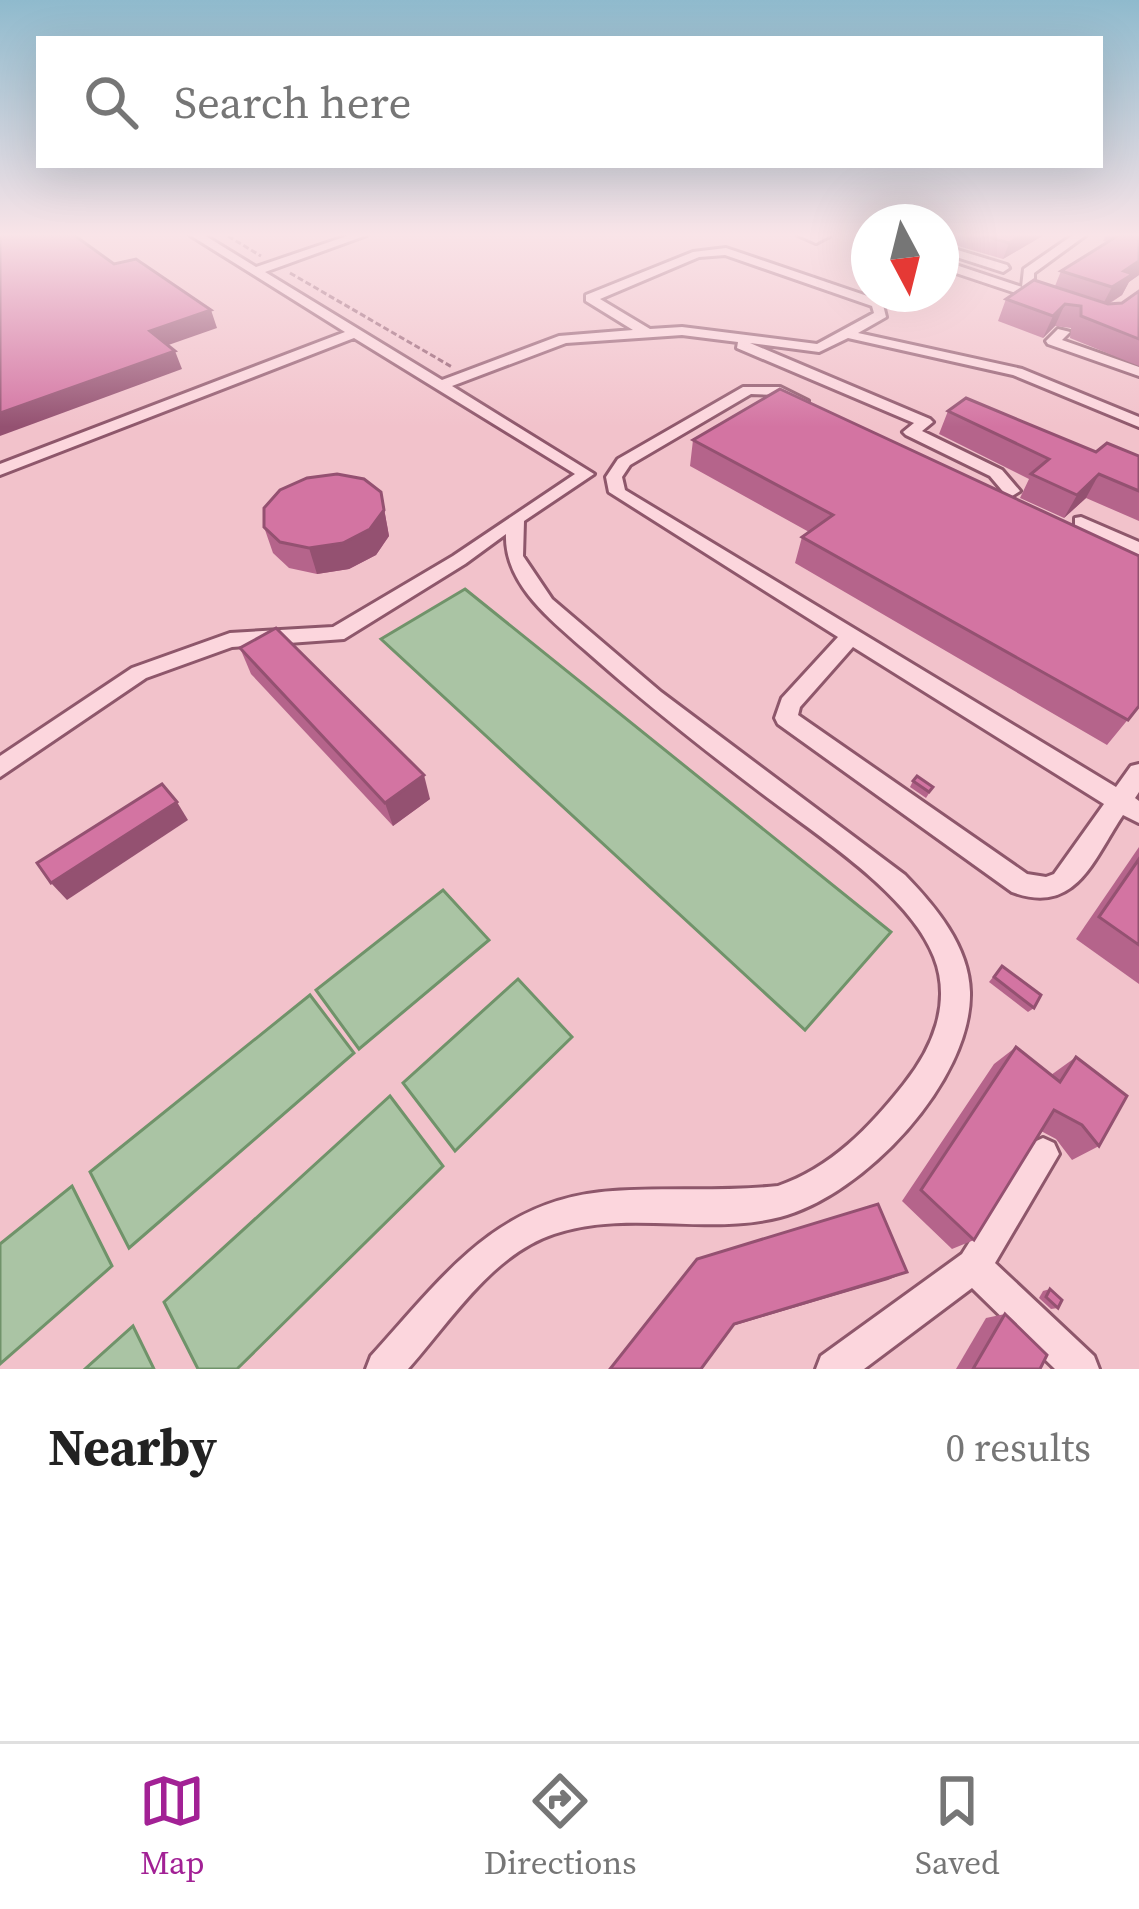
<!DOCTYPE html>
<html lang="en">
<head>
<meta charset="utf-8">
<style>
  body { margin:0; font-family:"Source Serif 4",serif; background:#f2f2f2; color:#222 }
  .compass { position:absolute; left:851px; top:204px; width:108px; height:108px; border-radius:50%; background:#fff; box-shadow:0 12px 48px #0002; rotate:173deg }
  .list { margin:0; padding:0; list-style:none }
  h2 { display:flex; justify-content:space-between; align-items:center; height:156px; margin:0; padding:0 48px; font-size:51px }
  h2 small { font-size:39px; font-weight:400; color:#767676 }
  .icon { flex:none; width:66px; height:66px; fill:none; stroke:currentColor; stroke-width:2; stroke-linecap:round; stroke-linejoin:round }
  .map { position:relative; flex:none; width:1139px; height:1369px; overflow:hidden }
  .search { position:absolute; background:#fff; box-shadow:0 12px 48px #0002; left:36px; right:36px; top:36px; height:132px; display:flex; align-items:center; gap:30px; box-sizing:border-box; padding:0 42px; border-radius:0px; color:#767676; font-size:45px }
  .sheet { height:372px; background:#fff }
  nav { display:flex; justify-content:space-around; align-items:center; box-sizing:border-box; height:168px; border-top:3px solid #e0e0e0; background:#fff; font-size:33px; color:#767676 }
  nav a { display:grid; justify-items:center; gap:6px }
  nav .on { color:#a22195 }
  .map>svg:first-child { display:block }
  .water { fill:#aac4a4; stroke:#70936a; stroke-width:3 }
  .lines { fill:none; stroke-linecap:round; stroke-linejoin:round }
  .minor-casing { stroke:#8e576b; stroke-width:6 }
  .path { stroke:#8e576b; stroke-width:3; stroke-dasharray:6 3; stroke-linecap:butt }
  .minor { fill:#fcd6dd; fill-rule:evenodd }
  .wall { fill:#b5648b }
  .shaded-wall { fill:#945171 }
  .building { fill:#d374a2; stroke:#945171; stroke-width:3 }
</style>
</head>
<body>
<div class="map">
<svg width="1139" height="1369" viewBox="0 0 1139 1369">
  <rect width="100%" height="100%" fill="#f2c2cb"/>
  <g class="water">
    <path d="M465,589L891,932L805,1030L381,639Z"/>
    <path d="M443,890L489,940L359,1049L316,990Z"/>
    <path d="M518,979L572,1037L455,1151L403,1083Z"/>
    <path d="M310,995L354,1053L129,1248L90,1172Z"/>
    <path d="M390,1096L443,1166L237,1369H198L164,1302Z"/>
    <path d="M72,1186L112,1266L0,1364V1244Z"/>
    <path d="M133,1326L154,1369H85Z"/>
  </g>
  <g class="lines">
    <defs>
      <g id="minor">
        <path d="M190,235H204L256,267L350,235H367L265,272L442,380L559,336L633,330L586,301V295L693,252L726,248L882,301L886,317L858,333L1022,369L1139,417V427L1013,375L848,338L819,352L750,343L930,419L933,422L922,431L1002,470L1020,491L1012,496L1006,495L990,476L906,435L903,432L914,423L737,348L738,342L682,335L566,343L452,386L594,474L524,521L523,556L552,599L661,692L905,875C935,906 969,946 970,992C972,1081 863,1196 780,1217C707,1236 627,1209 554,1234C491,1255 450,1322 408,1369H366L371,1356C443,1277 497,1198 613,1191C668,1187 723,1192 778,1186C831,1168 870,1127 904,1084C933,1048 952,1002 934,957C909,892 810,831 756,789C697,744 640,699 585,650C551,620 504,584 506,534L465,564L344,639L232,647L146,678L0,777V756L132,668L230,633L333,627L453,556L575,474L354,338L0,475V464L345,332ZM725,255L872,306L874,313L817,344L682,327L650,329L600,299L699,257Z"/>
        <path d="M798,235H831L816,243Z"/>
        <path d="M1073,235H1086L1034,273V291L1049,298L1043,302L941,268V260L1022,287L1024,269Z"/>
        <path d="M941,245L1007,265L1009,268L1003,272L941,252Z"/>
        <path d="M1058,329L1070,332L1062,340L1139,367V376L1048,344L1046,341Z"/>
        <path d="M743,387H780L808,401L801,405L777,395L751,394L630,465L622,477L625,490L1116,787L1131,766L1139,764V792L1135,798L1139,801V823L1123,815C1093,860 1076,916 1012,892L778,724L775,718L782,698L838,637L609,492L606,477L618,459ZM853,647L1104,804L1054,874L1046,877L1027,874L798,715L800,707Z"/>
        <path d="M1081,517L1139,542V555L1075,526V518Z"/>
        <path d="M1043,1138L1054,1143L1059,1154L995,1263L1094,1356L1099,1369H1055L972,1288L864,1369H816L821,1356L962,1254L1032,1143Z"/>
      </g>
    </defs>
    <use href="#minor" class="minor-casing"/>
    <g class="path">
      <path d="M228,236L261,256"/>
      <path d="M290,273L452,367"/>
    </g>
    <use href="#minor" class="minor"/>
  </g>
  <g class="wall">
    <path d="M941,235H1044L1003,259L941,241Z"/>
    <path d="M1106,235H1139V275L1129,282L1122,295L1109,304L1122,303L1139,291V366L1070,338L1071,328L1055,326L1043,338L998,321L1006,299L1055,286L1061,271L1108,242L1103,241Z"/>
    <path d="M780,389L1139,706L1107,745L795,563L802,537L809,532L690,466L693,440Z"/>
    <path d="M948,411L1096,452L1139,456V521L1086,498L1064,518L1020,498L1029,479L939,434Z"/>
    <path d="M381,492L389,536L376,555L349,569L317,574L289,568L273,553L264,527Z"/>
    <path d="M240,648L430,799L393,826L251,674Z"/>
    <path d="M913,781L933,787L926,798L910,787Z"/>
    <path d="M1139,847V984L1076,939Z"/>
    <path d="M1002,966L1034,1008L1028,1012L989,982Z"/>
    <path d="M1016,1047L1051,1075L1076,1057L1099,1146L1072,1160L1056,1139L1041,1131L974,1240L952,1249L902,1201L994,1064Z"/>
    <path d="M1050,1289L1058,1308L1051,1309L1039,1298L1043,1291Z"/>
    <path d="M1005,1314L1040,1369H956L986,1318Z"/>
  </g>
  <g class="shaded-wall">
    <path d="M1022,235H1044L1003,259L1009,243Z"/>
    <path d="M1139,261V275L1129,282L1122,295L1101,308L1112,287L1124,271Z"/>
    <path d="M1065,304L1055,326L1043,338L1053,316Z"/>
    <path d="M211,310L217,328L157,349L150,331Z"/>
    <path d="M175,351L182,369L0,436V413Z"/>
    <path d="M1099,474L1086,498L1064,518L1077,495Z"/>
    <path d="M381,492L389,536L376,555L349,569L317,574L309,548Z"/>
    <path d="M424,775L430,799L393,826L385,803Z"/>
    <path d="M177,802L188,820L67,900L51,883Z"/>
    <path d="M907,1272L888,1280L725,1328L734,1324Z"/>
  </g>
  <g class="building">
    <path d="M0,235H74L114,264L136,259L211,310L150,331L175,351L0,413Z"/>
    <path d="M983,235H1022L1009,243Z"/>
    <path d="M1119,235H1139V261L1124,271L1133,274L1112,287L1061,271Z"/>
    <path d="M1034,280L1108,304L1122,303L1139,291V339L1081,316V306L1065,304L1053,316L1006,299Z"/>
    <path d="M780,389L1139,556V706L1128,720L802,537L833,515L693,440Z"/>
    <path d="M966,398L1096,452L1107,443L1139,456V491L1099,474L1077,495L1031,474L1049,459L948,411Z"/>
    <path d="M337,474L364,479L381,492L384,510L370,529L343,543L309,548L280,542L264,527V508L280,490L307,478Z"/>
    <path d="M276,628L424,775L385,803L240,648Z"/>
    <path d="M917,776L933,787L929,792L913,781Z"/>
    <path d="M162,784L177,802L51,883L37,863Z"/>
    <path d="M1139,859V945L1099,917Z"/>
    <path d="M1002,966L1041,995L1034,1008L994,977Z"/>
    <path d="M1016,1047L1060,1082L1076,1057L1127,1096L1099,1146L1082,1125L1054,1110L974,1240L921,1190Z"/>
    <path d="M878,1204L907,1272L734,1324L701,1369H610L697,1259Z"/>
    <path d="M1050,1289L1062,1300L1058,1308L1046,1297Z"/>
    <path d="M1005,1314L1047,1355L1040,1369H973Z"/>
  </g>
  <linearGradient id="sky" x2="0" y2="1"><stop stop-color="#8fbacd"/><stop offset="0.55" stop-color="#f9e4e8"/><stop offset="1" stop-color="#f9e4e8" stop-opacity="0"/></linearGradient>
  <rect width="1139" height="427" fill="url(#sky)"/>
</svg>
<svg class="compass" viewBox="-18 -18 36 36"><path d="M0-13l5 13h-10z" fill="#e53935"/><path d="M0 13l5-13h-10z" fill="#767676"/></svg>
<div class="search"><svg class="icon" aria-label="search" viewBox="0 0 24 24"><circle cx="10" cy="10" r="6"/><path d="M15 15l6 6"/></svg>Search here</div>
</div>
<section class="sheet">
<h2>Nearby<small>0 results</small></h2>
<ul class="list">
</ul>
</section>
<nav>
<a class="on"><svg class="icon" aria-label="map" viewBox="0 0 24 24"><path d="M3 6l6-2 6 2 6-2v14l-6 2-6-2-6 2zM9 4v14M15 6v14"/></svg>Map</a>
<a><svg class="icon" aria-label="directions" viewBox="0 0 24 24"><path d="M12 3l9 9-9 9-9-9zM9 14v-3h6M13 9l2 2-2 2"/></svg>Directions</a>
<a><svg class="icon" aria-label="saved" viewBox="0 0 24 24"><path d="M7 4h10v16l-5-4-5 4z"/></svg>Saved</a>
</nav>
</body>
</html>
